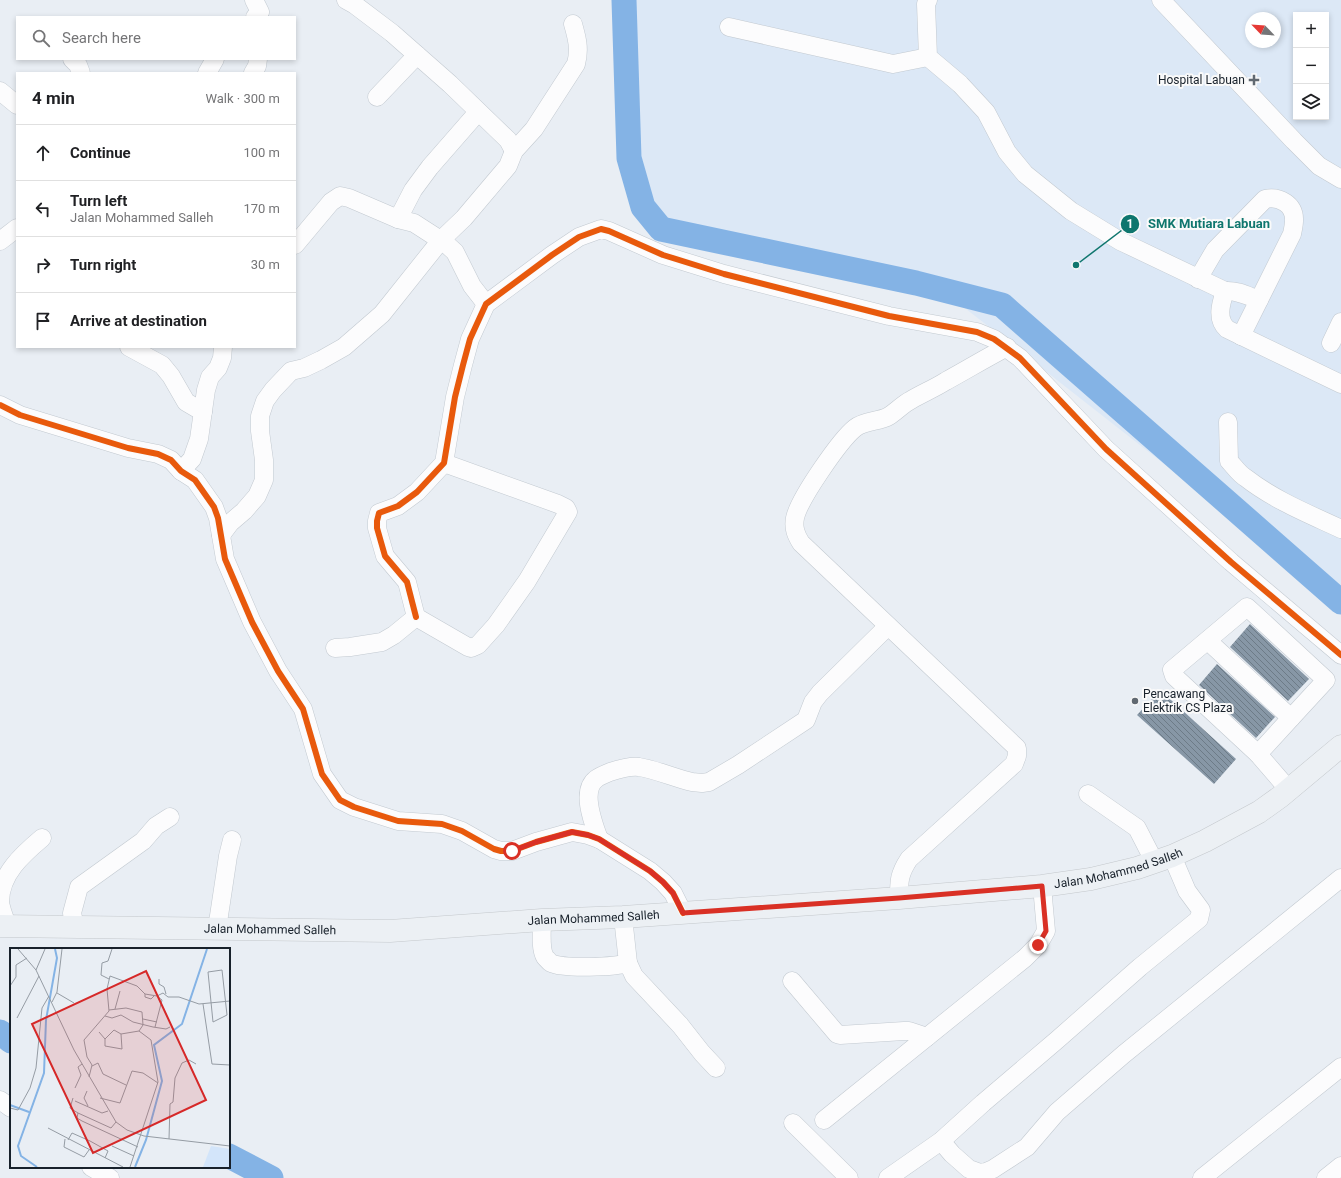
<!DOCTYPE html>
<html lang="en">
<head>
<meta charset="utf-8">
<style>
  body { margin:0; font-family:Roboto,sans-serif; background:#f6f6f6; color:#202124 }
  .controls { position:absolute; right:12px; top:12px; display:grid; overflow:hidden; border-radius:0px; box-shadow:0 2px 6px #0003 }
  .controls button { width:36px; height:36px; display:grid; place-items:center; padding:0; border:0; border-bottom:1px solid #e0e0e0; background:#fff; color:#202124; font:20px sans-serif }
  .compass { position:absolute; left:1245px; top:12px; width:36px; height:36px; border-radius:50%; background:#fff; box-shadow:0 2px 6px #0003; rotate:295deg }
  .stop { position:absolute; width:12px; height:12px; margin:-9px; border:3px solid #d93025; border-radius:50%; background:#fff }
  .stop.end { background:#d93025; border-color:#fff; box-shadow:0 1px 4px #0008 }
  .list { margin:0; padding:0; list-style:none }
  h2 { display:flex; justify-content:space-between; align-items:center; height:52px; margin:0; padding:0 16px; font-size:17px }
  h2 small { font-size:13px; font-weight:400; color:#757577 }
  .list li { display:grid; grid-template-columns:26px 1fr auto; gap:12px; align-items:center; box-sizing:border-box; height:56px; padding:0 16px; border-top:1px solid #e0e0e0 }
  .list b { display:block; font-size:15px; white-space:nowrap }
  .list p { margin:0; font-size:13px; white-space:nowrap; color:#757577 }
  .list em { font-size:13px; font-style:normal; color:#757577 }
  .icon { flex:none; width:22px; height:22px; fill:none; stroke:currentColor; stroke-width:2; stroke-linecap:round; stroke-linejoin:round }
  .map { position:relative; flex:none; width:1341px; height:1178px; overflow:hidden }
  .search { position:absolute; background:#fff; box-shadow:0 2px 6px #0003; left:16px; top:16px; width:280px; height:44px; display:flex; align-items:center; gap:10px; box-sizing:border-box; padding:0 14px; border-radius:0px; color:#757577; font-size:15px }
  .panel { position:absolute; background:#fff; box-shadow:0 2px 6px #0003; left:16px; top:72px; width:280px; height:276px; border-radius:0px }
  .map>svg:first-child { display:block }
  .built { fill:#dce8f6; fill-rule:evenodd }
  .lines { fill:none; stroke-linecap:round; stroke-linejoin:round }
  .river { stroke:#84b3e5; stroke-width:25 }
  .building { fill:url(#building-back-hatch) }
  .minor-casing { stroke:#c2c9d0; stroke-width:19 }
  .major-casing { stroke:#c4c8cc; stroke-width:23 }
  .minor { stroke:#fcfcfd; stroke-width:18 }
  .major { stroke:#ecf0f4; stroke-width:22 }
  .cycleway-casing { stroke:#fafafa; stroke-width:8 }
  .cycleway { stroke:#e8590c; stroke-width:6 }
  .route { stroke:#d93025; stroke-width:5 }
  .poi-dot { fill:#616971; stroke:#fafafa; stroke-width:1.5 }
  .labels { text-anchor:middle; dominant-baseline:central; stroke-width:4; stroke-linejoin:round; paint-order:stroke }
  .poi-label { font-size:12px; fill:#18212b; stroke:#fafafa; text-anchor:end }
  .street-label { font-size:12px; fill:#18212b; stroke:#fafafa }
  .inset-river { fill:none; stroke:#84b3e5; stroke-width:2 }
  .inset-road { fill:none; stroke:#959ca4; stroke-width:1 }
  .view { fill:#d62828; fill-opacity:0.15; stroke:#d62828; stroke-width:2 }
  .inset-edge { fill:none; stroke:#18212b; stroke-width:2 }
  .leader { fill:none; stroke:#0f766e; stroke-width:1.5 }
  .callout-dot { fill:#0f766e; stroke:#fafafa; stroke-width:1.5 }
  .mark-label { font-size:12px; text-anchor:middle; font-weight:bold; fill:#fff }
  .callout-label { font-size:13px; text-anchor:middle; font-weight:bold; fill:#0f766e; stroke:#fafafa; stroke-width:4; stroke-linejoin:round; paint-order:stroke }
</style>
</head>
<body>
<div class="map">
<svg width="1341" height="1178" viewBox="0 0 1341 1178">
  <defs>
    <pattern id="building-back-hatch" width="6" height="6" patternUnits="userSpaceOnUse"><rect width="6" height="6" fill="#8797a6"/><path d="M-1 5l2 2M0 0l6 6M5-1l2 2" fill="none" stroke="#6d7b87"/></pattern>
  </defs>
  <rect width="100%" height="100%" fill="#e9eef4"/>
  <path class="built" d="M636,0H1341V599L1297,568L961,305L662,226L636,165ZM1296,15H1326V117H1296ZM1251,18H1275V42H1251Z"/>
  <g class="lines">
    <g class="river">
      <path d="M624,0L629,158L643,207L661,229L916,283L1002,305L1341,602"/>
      <path d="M0,1032L11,1041"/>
      <path d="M229,1156L271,1178"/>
    </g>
  </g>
  <g class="building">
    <path d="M1250,624L1309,679L1288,701L1230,647Z"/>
    <path d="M1217,664L1275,717L1256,738L1199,685Z"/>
    <path d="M1160,690L1236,759L1214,784L1137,715Z"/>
  </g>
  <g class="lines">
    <defs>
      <g id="minor">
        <path d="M254,0L260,12L255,17"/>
        <path d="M346,0L355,5L392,33L450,84L508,140L514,151"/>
        <path d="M928,0L926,4L928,57L960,84L986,112L1007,152L1025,174L1071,211L1120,241L1225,291C1221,303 1216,319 1227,329L1341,384"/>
        <path d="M1161,0L1294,141L1319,166L1341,179"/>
        <path d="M729,27L893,64L928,57"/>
        <path d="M72,59L78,65L81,73"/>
        <path d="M207,73L215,59"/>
        <path d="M253,73L257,66L258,59"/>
        <path d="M0,91L17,105"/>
        <path d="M377,97L417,55"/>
        <path d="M398,219L413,190L430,167L478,112"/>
        <path d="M0,241L17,228"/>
        <path d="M295,245L331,202L340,196L349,198L398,219L414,223L445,243L455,252L472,286L486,304"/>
        <path d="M1198,279L1215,250L1265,199C1279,196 1295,204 1294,221C1294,225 1293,229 1292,234L1241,336"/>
        <path d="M1225,291C1237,290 1248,296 1259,300"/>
        <path d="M1331,343L1341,322"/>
        <path d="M129,347L162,365L171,376L186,402L203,412"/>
        <path d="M0,405L20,415L128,448L158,454L171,460L181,471L195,480L214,507L218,518L225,559L252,622L278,671L303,709L322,774L340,800L354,807L398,821L442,824L462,831L494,849L501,851H512L536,842L572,832L588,835L599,839L650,871L663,882L673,893L683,913"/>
        <path d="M1228,422L1229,461C1234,466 1239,474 1246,478C1274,500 1309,514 1341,529"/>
        <path d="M181,471L192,459L199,439L206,390L210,377L218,368L222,358L223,347"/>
        <path d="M221,535L230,523L244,511L257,496L264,480V460L260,431V416L265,401L273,390L291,371L304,368L321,360L344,347L382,314L441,240L464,218L508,166L514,151L534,129L576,64C580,49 577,38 573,24"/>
        <path d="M416,617L407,582L385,556L377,528V521L379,513L398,506L417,492L444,463L455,397L463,365L470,339L486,304L552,255L579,237L601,229L609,231L663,255L724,274L889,316L977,332L994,339L1020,358L1106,449L1231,562L1341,655"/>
        <path d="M1208,641L1291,718L1258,754L1289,790"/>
        <path d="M335,648L350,647L382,642L394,635L416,617L468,647L471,648L478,645L496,625L527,581L568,512L566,508L558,504L444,463"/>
        <path d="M1258,754L1174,676L1172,670L1247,607L1326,680L1291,718"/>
        <path d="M1088,794L1137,828L1154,861"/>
        <path d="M599,839C594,825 580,791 596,779C600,776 605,774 610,772C619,769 629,766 639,767C657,770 675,778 692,782L702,783L709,782L738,765L806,720L813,702L820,693L888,626"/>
        <path d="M899,898C899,881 899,874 909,859L1014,764L1017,756V748L801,543C796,535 793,528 795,518C799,499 840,440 855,428C865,420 879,422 889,416C897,411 903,404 911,400C923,393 935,388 946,381C966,370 986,358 1007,347"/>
        <path d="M623,917L628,963"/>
        <path d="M542,920C542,930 540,949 545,957C547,959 549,962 551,963C563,969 616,967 628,963L634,976L680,1025L702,1053L716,1068"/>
        <path d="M7,926C5,918 1,910 0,902C0,874 23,854 42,838"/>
        <path d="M75,927L72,913L79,887L143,841L156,826L170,817"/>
        <path d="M217,929L228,856L232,840"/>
        <path d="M792,981L837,1034L840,1035L904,1031H909L927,1037"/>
        <path d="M0,1100L11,1108"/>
        <path d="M824,1120L1025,958L1038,945L1046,931L1042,886"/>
        <path d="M793,1123L849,1178"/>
        <path d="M941,1141L952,1154L969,1169L980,1173L986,1172L993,1169L1027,1147L1057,1112L1124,1054L1341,878"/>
        <path d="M91,1167L110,1178"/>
        <path d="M888,1178L941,1141L983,1103L1057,1040L1140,967L1199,919L1201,910L1187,891L1172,856"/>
        <path d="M1202,1178L1341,1067"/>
        <path d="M1326,1178L1341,1166"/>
      </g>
      <g id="major">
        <path id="s1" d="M0,926L390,931L542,920L623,917L899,898L1042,886L1091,879L1137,868L1172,856L1205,841L1259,812L1280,797L1341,746"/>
      </g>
    </defs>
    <use href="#minor" class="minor-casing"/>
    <use href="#major" class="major-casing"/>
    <use href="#minor" class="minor"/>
    <use href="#major" class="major"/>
    <defs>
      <g id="cycleway">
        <path d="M0,405L20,415L128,448L158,454L171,460L181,471L195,480L214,507L218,518L225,559L252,622L278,671L303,709L322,774L340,800L354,807L398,821L442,824L462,831L494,849L501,851H512L536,842L572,832L588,835L599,839L650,871L663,882L673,893L683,913"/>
        <path d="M416,617L407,582L385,556L377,528V521L379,513L398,506L417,492L444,463L455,397L463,365L470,339L486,304L552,255L579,237L601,229L609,231L663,255L724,274L889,316L977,332L994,339L1020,358L1106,449L1231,562L1341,655"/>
      </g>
    </defs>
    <use href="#cycleway" class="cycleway-casing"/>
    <use href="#cycleway" class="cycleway"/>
  </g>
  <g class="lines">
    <path class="route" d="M512,851L536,842L572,832L588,835L599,839L650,871L663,882L673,893L683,913L899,898L1042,886L1046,931L1038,945"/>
  </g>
  <g class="poi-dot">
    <path d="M1252 74h4v4h4v4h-4v4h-4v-4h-4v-4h4z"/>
    <circle cx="1135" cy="701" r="4"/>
  </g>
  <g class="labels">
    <g class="poi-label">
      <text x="1245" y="80">Hospital Labuan</text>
      <text x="1143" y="694" text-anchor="start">Pencawang<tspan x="1143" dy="14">Elektrik CS Plaza</tspan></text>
    </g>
    <g class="street-label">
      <text stroke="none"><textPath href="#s1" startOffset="1122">Jalan Mohammed Salleh</textPath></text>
      <text stroke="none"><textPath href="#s1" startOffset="594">Jalan Mohammed Salleh</textPath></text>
      <text stroke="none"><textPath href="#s1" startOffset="270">Jalan Mohammed Salleh</textPath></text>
    </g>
  </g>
  <g transform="translate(10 948)">
    <rect width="220" height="220" fill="#e9eef4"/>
    <path d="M201,198L220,201V219H193Z" fill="#d3e5fa"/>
    <path class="inset-river" d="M0,157L19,164M27,219L11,208L8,198L34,125L36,72L47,10L45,1M125,219L136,192L152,133L144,97L172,76L197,1"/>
    <path class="inset-road" d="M8,1L26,22L64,102L106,174L117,182L134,188L220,198M26,22L35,1M212,22L217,67L203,74L198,24ZM99,31L91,27L92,15L98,13L102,1M149,31V36L154,39L156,46M0,38L6,29V17L17,10M47,45L64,55M135,46V49L141,51L144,48M42,54L47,44L52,1M193,56L202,116L220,117M105,61L110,43M99,62L116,60L132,64L133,77L129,83M95,68L102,70L111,67L123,74L143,79L156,81L160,79M7,70L29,28M133,71L147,74M145,79L152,52L147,48M89,84L95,91V98L112,101L111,86M95,91L104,82L111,86L129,83L141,92L148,134L120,219M82,118L88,115L93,126L116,137M79,129L82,117L77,109L74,92L99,63L97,41L100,28L127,38L135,46L147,48L153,45L158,49H169L189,56L220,53M65,140L71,127L68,119L72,116M77,143L74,150L78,158M63,150L60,160L68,165L101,180L106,174M90,150L110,155L122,123L133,125L148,135M65,153L92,165L98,163M0,160L8,162L20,140L26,120L32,60L39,48M68,165L67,170L72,173L128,199M38,180L113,219M55,191L54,199L74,209L79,202M159,191L160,156L163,154L165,130L172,115L179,112L186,116M58,192L62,185L80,193L98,203L95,210M102,198L124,208"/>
    <path class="view" d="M136,23L196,152L83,205L22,76Z"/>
    <rect width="220" height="220" class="inset-edge"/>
  </g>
  <path class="leader" d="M1076 265L1130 224"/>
  <g class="callout-dot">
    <circle cx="1076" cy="265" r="4"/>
    <circle cx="1130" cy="224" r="10"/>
  </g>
  <g class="mark-label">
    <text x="1130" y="228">1</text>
  </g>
  <g class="callout-label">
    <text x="1209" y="228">SMK Mutiara Labuan</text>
  </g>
</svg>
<div class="controls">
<button>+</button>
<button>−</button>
<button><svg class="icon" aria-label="layers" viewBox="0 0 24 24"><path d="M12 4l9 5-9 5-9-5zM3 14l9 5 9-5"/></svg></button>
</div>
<svg class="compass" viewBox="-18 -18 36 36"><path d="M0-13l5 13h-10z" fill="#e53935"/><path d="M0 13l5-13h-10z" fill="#757577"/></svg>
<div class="stop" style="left:512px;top:851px"></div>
<div class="stop end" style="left:1038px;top:945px"></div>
<div class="search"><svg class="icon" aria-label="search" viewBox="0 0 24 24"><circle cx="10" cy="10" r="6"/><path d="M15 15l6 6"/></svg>Search here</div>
<section class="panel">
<h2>4 min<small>Walk · 300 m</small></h2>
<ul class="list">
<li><svg class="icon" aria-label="ahead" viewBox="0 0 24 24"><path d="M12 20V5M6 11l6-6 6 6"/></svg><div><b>Continue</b></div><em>100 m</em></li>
<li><svg class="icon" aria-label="left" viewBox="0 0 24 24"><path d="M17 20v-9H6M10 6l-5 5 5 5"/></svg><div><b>Turn left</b><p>Jalan Mohammed Salleh</p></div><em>170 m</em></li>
<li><svg class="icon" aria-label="right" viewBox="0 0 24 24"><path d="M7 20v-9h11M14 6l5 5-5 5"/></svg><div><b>Turn right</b></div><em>30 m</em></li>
<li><svg class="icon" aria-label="arrive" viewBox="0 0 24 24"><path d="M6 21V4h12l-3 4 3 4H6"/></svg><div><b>Arrive at destination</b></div></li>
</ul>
</section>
</div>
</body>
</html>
